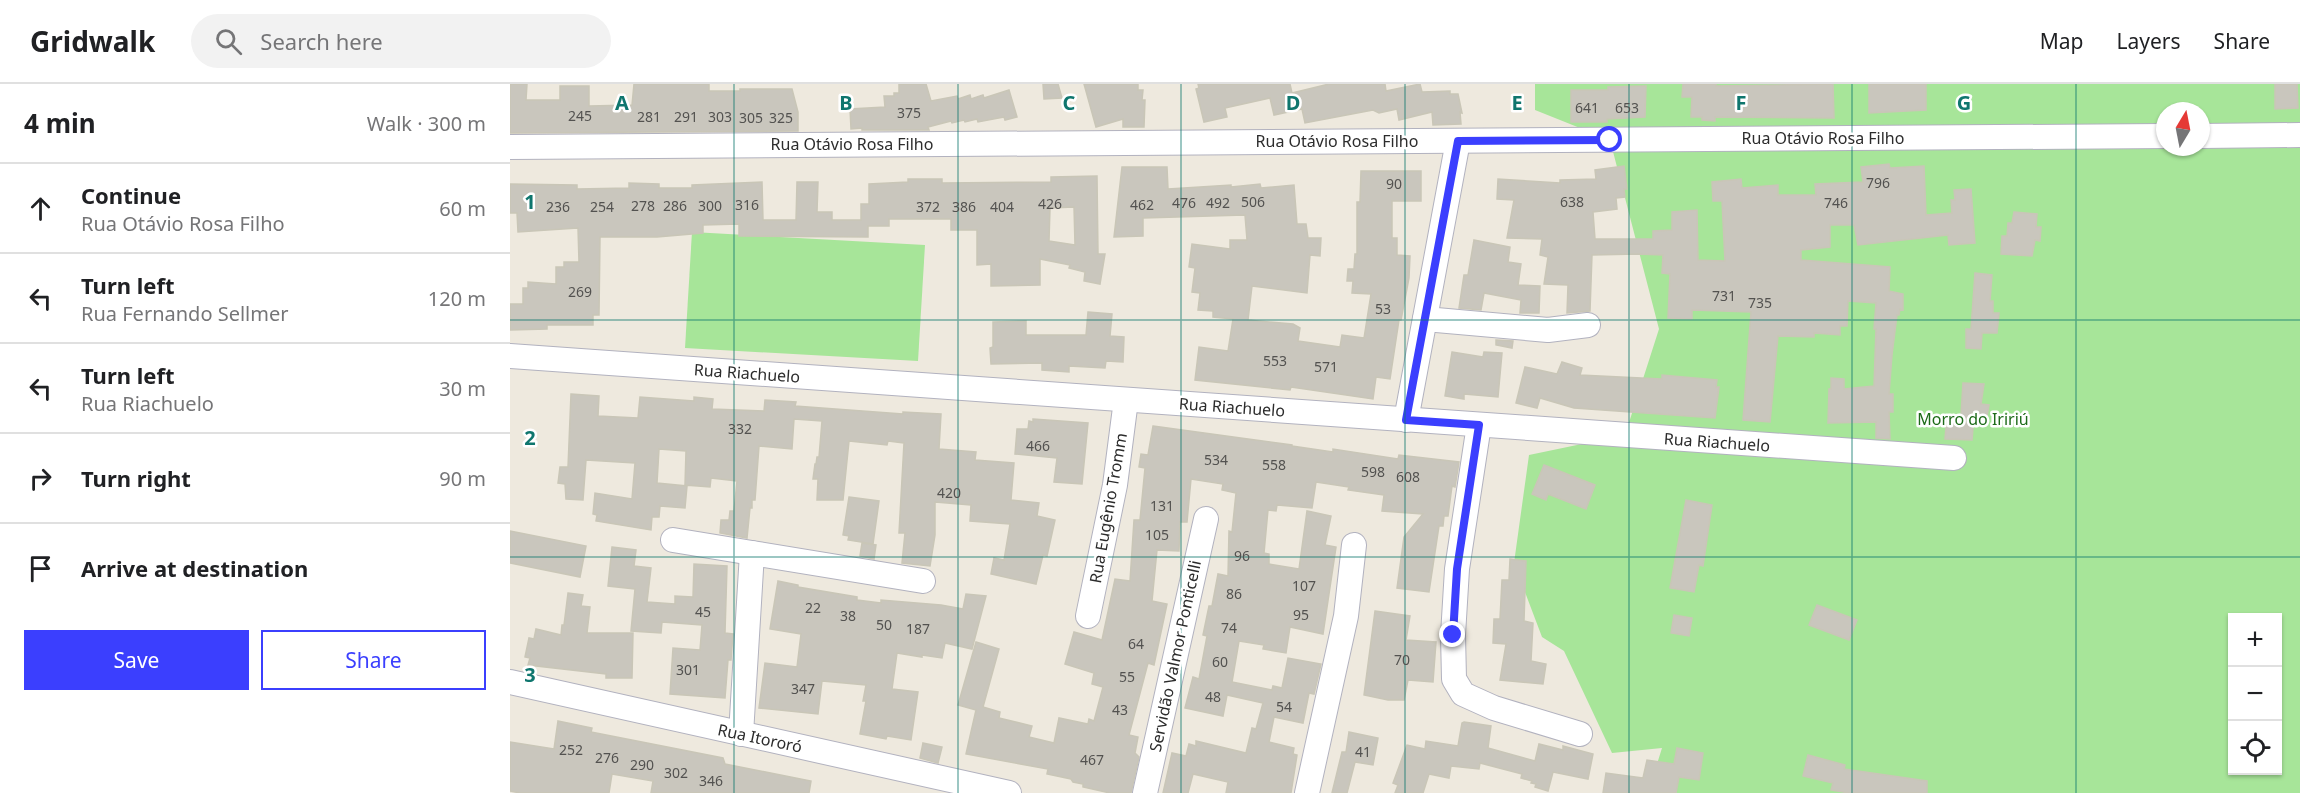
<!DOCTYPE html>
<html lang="en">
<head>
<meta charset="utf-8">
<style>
  body { margin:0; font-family:"Noto Sans",sans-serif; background:#f2f2f2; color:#202124 }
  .controls { position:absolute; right:18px; bottom:18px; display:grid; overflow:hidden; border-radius:0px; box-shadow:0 2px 4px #0004 }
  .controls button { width:54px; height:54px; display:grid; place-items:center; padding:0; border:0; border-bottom:2px solid #e0e0e0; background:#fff; color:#202124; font:30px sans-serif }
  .compass { position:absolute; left:1646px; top:18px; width:54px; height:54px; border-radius:50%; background:#fff; box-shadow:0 2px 4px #0004; rotate:10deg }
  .stop { position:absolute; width:18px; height:18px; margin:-14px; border:4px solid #3b3ffe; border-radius:50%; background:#fff }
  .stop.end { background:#3b3ffe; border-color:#fff; box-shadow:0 2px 6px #0008 }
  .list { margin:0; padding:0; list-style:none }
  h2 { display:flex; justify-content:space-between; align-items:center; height:78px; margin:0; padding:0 24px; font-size:26px }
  h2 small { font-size:20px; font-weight:400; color:#757577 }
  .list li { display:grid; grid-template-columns:39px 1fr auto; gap:18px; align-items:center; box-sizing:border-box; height:90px; padding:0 24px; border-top:2px solid #e0e0e0 }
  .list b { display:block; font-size:22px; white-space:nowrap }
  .list p { margin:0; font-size:20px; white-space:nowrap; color:#757577 }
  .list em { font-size:20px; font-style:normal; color:#757577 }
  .actions { display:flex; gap:12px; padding:18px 24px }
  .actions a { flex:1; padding:14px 0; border:2px solid #3b3ffe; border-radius:0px; text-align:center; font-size:21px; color:#3b3ffe }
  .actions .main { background:#3b3ffe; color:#fff }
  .icon { flex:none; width:33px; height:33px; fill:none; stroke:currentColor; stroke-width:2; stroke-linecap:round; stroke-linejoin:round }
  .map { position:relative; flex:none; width:1790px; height:709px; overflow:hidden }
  header { display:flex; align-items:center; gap:36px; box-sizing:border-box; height:84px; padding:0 30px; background:#fff; border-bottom:2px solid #e0e0e0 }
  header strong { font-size:28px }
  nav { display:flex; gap:33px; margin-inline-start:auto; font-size:21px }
  .search { width:420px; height:54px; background:#f2f2f2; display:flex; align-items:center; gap:15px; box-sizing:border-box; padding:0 21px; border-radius:33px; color:#757577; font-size:22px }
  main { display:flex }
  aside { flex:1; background:#fff }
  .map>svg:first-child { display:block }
  .green { fill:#a7e599; fill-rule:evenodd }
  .building { fill:#c9c6bd; stroke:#c9c6b7; stroke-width:1.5; fill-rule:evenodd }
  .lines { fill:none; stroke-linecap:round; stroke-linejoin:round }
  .minor-casing { stroke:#b2b2bf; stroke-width:26 }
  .minor { stroke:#fff; stroke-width:24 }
  .route { stroke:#3b3ffe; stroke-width:8 }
  .grid { fill:none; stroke:#0f766e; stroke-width:1.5; stroke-opacity:0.55 }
  .labels { text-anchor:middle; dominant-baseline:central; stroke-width:5; stroke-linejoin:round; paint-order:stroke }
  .number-label { font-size:14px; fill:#535250 }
  .street-label { font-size:16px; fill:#2c2c2c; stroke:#fff }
  .park-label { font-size:16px; fill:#1d6b19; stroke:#fff }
  .grid-label { font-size:20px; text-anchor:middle; font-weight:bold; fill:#0f766e; stroke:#fff; stroke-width:5; stroke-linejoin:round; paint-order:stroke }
</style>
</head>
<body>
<header>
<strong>Gridwalk</strong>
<div class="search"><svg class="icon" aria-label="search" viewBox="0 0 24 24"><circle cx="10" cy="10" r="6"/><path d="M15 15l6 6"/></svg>Search here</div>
<nav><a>Map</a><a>Layers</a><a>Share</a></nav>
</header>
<main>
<aside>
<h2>4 min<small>Walk · 300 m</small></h2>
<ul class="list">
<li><svg class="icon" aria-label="ahead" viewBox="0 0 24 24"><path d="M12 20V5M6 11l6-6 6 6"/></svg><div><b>Continue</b><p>Rua Otávio Rosa Filho</p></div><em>60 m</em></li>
<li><svg class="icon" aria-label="left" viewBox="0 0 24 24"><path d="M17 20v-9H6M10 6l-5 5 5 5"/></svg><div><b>Turn left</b><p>Rua Fernando Sellmer</p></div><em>120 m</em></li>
<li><svg class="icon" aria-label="left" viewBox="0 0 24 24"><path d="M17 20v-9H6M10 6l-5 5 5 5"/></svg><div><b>Turn left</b><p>Rua Riachuelo</p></div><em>30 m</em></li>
<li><svg class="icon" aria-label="right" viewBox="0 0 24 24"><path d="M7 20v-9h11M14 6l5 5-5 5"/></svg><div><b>Turn right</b></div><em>90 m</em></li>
<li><svg class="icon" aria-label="arrive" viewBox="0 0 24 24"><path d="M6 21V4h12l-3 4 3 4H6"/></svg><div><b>Arrive at destination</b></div></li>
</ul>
<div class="actions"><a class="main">Save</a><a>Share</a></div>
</aside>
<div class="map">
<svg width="1790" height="709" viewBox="0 0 1790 709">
  <rect width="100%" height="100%" fill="#eee9de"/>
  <g class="green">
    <path d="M1025,0H1790V709H1138L1152,664L1102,669L1054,567L1032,553L1004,479L1019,371L1115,351L1149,245L1100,56L1025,26ZM1655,27H1691V63H1655ZM1722,534H1768V686H1722Z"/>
    <path d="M182,148L415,161L408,277L175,264Z"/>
  </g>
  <g class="building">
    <path d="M0,0H17L16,16H50V2H79V22L122,21L124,0H199V7H230V5H282L288,28V47L0,49Z"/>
    <path d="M389,0H416L421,17L447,12L448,15L460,11L461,15L473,11L474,14L499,6L507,33L495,36L494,33L468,38L467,35L455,38L454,36L442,39L441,37L418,43L419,46H352V44L341,45L340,25L375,23L374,12H384V9H389Z"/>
    <path d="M533,0H548L552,14L534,15Z"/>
    <path d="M574,0H628V6H633L632,16H635L634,43H613V35L586,43Z"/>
    <path d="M688,0H780L782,9L819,0H875L876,7L910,0L912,8L940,7V10H948L952,29L950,28L951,40L923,41L922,28L889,36L887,25L869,29L863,26L795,39L792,25L764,31L760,14L715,24L717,33L694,38L686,5L689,4Z"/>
    <path d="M1173,0H1206V2L1323,0L1324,34L1205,33V37L1192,36V33H1181L1182,13H1172Z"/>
    <path d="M1359,0H1416V26L1359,29Z"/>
    <path d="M1765,0H1787L1788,24L1765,25Z"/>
    <path d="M1136,2L1135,33L1097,35V38H1061V6H1098V3Z"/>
    <path d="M1379,80L1380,84L1414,82L1416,131L1442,129L1441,116H1445L1444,106L1461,105L1465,159L1439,161L1438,151L1348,161L1344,141H1320V163L1291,166V176L1380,183L1379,207L1393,210V226L1390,225L1389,231H1387L1382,271L1379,310H1383V328H1379L1380,355L1366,354V338L1318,339L1319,305H1321V294L1334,295V305L1364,302L1366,245H1364L1366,219L1338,217L1337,242H1330V251L1304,249V253L1268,252L1260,338L1233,336L1241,228L1182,226V235L1158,234L1160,190L1152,189L1153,171L1128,170L1082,171L1080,227L1057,229L1058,201L1034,200L1038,173L1030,171L1032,155L997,154L1004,116L987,115L988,95L1050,99V96L1086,95L1085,86L1114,82L1117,105H1114L1115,113L1106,114L1107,125L1083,128L1085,155H1143V147L1162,146V128L1187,126L1188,176L1215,177L1212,117H1203L1202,98L1231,95L1232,104L1268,101V111H1306L1305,100L1353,98L1351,83Z"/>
    <path d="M612,83H657L658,105L721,101V103L750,100L751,104L784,101L787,140H796L798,154H811L810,172L800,171L797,209L742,202L738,236L783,240L790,244L788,257L830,263L832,251L854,254L861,210L842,209L843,197H837L838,185H844L845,170H847V118H850L851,87H911V117H882V154H887V171L900,172L899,194L891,236H889L880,295L866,293L863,315L781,303L780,306L685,296L689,263L718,267L723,235L703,233V227L688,226L690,209L682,208L685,184L679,183L682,160L720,165V156H737L735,131L633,134V152L604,153Z"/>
    <path d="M587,92L588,170H595L590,200L574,197L575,188L559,184L560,181L530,175V201L481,202V180L467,181V146H441V135H379V142H358V153L229,152V140L193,141V149L147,153H90L89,231H83V241H37V245L0,246V220H13V204H18V198L46,200V183H54V178H69L68,144L8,148L7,129H0V100L67,101V105L119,104V99L149,100V104H182V101L252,98L253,136H286L287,98H308L307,128H322V136H351V120H359V100L398,98V95H432V99L541,98V93ZM564,123L565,161L539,157L540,124Z"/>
    <path d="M1504,128L1527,130L1526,143H1531L1530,157L1525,156L1522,172L1491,170L1492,152H1497L1498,139H1502Z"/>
    <path d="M964,156L1000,163L998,178L1011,180L1008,201L1030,202L1029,229H1010L1011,216L974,209L971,226L949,224L954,191H958Z"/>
    <path d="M1465,189L1482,191L1480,217H1483V229H1489L1487,249H1472L1471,265L1456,264V245H1461Z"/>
    <path d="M578,228L602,230L600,252L614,253L613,278L596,277L595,284L559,282V288L532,286V279L481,280L480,264L483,263V238L516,237V251H576Z"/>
    <path d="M986,256L1003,257L1002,264L986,261Z"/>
    <path d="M942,268L973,273L974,268L992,269L988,313L954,310V315L935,312Z"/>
    <path d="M1052,278L1072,284L1070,291L1152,295V291L1207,296L1206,303H1209L1205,334L1064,324L1030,314L1027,324L1006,319L1015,283L1047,290Z"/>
    <path d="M1453,299L1474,300L1471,320L1479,321L1477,332H1464L1462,356L1435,355L1437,331H1451Z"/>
    <path d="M61,310L89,312L88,332L128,334L130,313L184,317V313L203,315L202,325L254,327L255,316L286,318L285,322L393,330V328L431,330L429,365L466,368L465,376L504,379L501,416L529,419L527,432L545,436L537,472L533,471L526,500L481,490L484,474L494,476L500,440L460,437L461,421L425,418V451L420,482L392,479L395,449H389L394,359L378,357L377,361L339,357L333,416H307L308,395H303L305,380H306L307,373H309L312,337L284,335L282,365L249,362L245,416H242V424H240L237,454L210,449L211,436H219L220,427H224L227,397L201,394L200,403L175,401L176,367L149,365L147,399L177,402L175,424L150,422L149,433H142L141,446L86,437L87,431L83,430L85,409L122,415L125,379L76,376L73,416L56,415L55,400L48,399L50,383H58Z"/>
    <path d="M523,335L578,339L572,400L544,398L547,374L505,370L507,345H518L519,337L523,338Z"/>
    <path d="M643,342L782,361V362L823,368V365L888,375L889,371L949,378L945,403L942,402L938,432H934L933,442H929L919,508L887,504L894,453L913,430L872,427L874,411L838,406L839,403L806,398L802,424L767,421L766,427L758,426L754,469L759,470V480L789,485L797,427L821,432L815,461L826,463L813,550L780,543L776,569L753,565L754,561L729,557L722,598L762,606L763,602L772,604L778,574L811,580L804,610L799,609L793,639L764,633L759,658L784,664L783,670L787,671L781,709H716L718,698L683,690L678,709H653L662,669L676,672L679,660L686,662V657L736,669L742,644L746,645L753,619L717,611L713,632L675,624L683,593L689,595L697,552L693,551L699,522H702L708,490L718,492L719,447L722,448L726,409L712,406L713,400L681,395L677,438H670L669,467L647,466L642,517L657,520L644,581L638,579L619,651L628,653L625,669L629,673L621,709H600L573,703V700L563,698L561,695L537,690L538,685L456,670L466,626L448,621L466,558L489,565L473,623L490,628L489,634L522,642L519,653L544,659L549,634L573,639L578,640L579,635L584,637L593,603L582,600L584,589L555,580L564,548L592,556L605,495L620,497L624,436H630L635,384L629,383L631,370L638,371Z"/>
    <path d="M1034,381L1085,401L1076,425L1038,410L1036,416L1022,410Z"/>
    <path d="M339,413L369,417L363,460L338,456L339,452L333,451Z"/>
    <path d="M1176,416L1202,421L1193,482L1189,481L1184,508L1160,504Z"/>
    <path d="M0,447L76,462L70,493L0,479Z"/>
    <path d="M352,459L366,461L364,475L350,472Z"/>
    <path d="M102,463L126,466L124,482L141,484L137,518L165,520V512L183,513L184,480L217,482L215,549L223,550L221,576H218L215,614L160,610L163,564L190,566L192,541L152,538L151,549L121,547L125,505L98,502Z"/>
    <path d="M1000,475L1016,477L1014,537L1023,539L1021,577L1036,580L1033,600L990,596L996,560L983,559L984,535H990L992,496H999Z"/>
    <path d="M268,497L288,501V503L347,513V516L371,519V516L431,521L453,525L456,510L476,512L462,565L435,559L432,574L412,571V573L387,569L382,605L408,608L401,656L377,652L376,655L350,650L356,617H353L356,601L312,597L308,630L249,624L255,579L287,583L291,550L260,545Z"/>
    <path d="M58,509L73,511L71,522L80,523L77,549H123L122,594H96V590L18,581L20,574L15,573L19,554L24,555L26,545L51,551L52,541H54Z"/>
    <path d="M1307,521L1347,536L1339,556L1299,541Z"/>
    <path d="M865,527L900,532L896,556L926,558L923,598L898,596L894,616H878L854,611Z"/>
    <path d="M1164,531L1182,534L1179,552L1161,549Z"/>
    <path d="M48,637L82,644L81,648L213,674L215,680L301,697L299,709H141L143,697L102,690L99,709H10L0,707V658L44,665Z"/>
    <path d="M954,638L981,642L978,664L1025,677L1029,660L1053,666V662L1083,670L1078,695L1043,688L1038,707L1025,703L1026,700L1021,699L1022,697L1011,694L1012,690L970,679L969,685L941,682L939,694L919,690L913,709H885L888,701L883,699L897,661L915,665L916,657L948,662L952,639Z"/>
    <path d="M839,648L868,654L863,681L845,678L837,709H822L832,668H836Z"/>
    <path d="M413,659L432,663L428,679L410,674Z"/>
    <path d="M1167,664L1193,669L1189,696L1169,693L1166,709H1093L1096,689L1133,694L1137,676L1164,680Z"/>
    <path d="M1298,671L1335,681L1334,685L1417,697V709H1339L1321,706L1323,699L1293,692Z"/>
  </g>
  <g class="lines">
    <defs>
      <g id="minor">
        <path d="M1691,52L1790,51"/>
        <path d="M0,63L1655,52"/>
        <path d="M915,235L1038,246L1078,241"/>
        <path d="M0,272L1444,374"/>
        <path d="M896,336L948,57"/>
        <path d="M969,341L947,485L943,551L944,595L953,610L984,624L1070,650"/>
        <path d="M163,456L242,469"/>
        <path d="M578,532L605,401L616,316"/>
        <path d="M0,598L499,709"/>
        <path d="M231,650L242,469L413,497"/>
        <path d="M635,709L696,435"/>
        <path d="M797,709L836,532L844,461"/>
      </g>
    </defs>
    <use href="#minor" class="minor-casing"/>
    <use href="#minor" class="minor"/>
  </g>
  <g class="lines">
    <path class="route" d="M943,551L947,485L969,341L896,336L948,57L1100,56"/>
  </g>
  <path class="grid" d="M224,0V709M448,0V709M671,0V709M895,0V709M1119,0V709M1342,0V709M1566,0V709M0,236H1790M0,473H1790"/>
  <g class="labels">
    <g class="number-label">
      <text x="1077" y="23">641</text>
      <text x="1117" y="23">653</text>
      <text x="399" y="28">375</text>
      <text x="70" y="31">245</text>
      <text x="139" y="32">281</text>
      <text x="176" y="32">291</text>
      <text x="210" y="32">303</text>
      <text x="241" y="33">305</text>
      <text x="271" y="33">325</text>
      <text x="1368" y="98">796</text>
      <text x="884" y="99">90</text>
      <text x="743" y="117">506</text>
      <text x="1062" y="117">638</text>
      <text x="674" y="118">476</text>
      <text x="708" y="118">492</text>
      <text x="1326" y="118">746</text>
      <text x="540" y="119">426</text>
      <text x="237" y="120">316</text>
      <text x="632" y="120">462</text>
      <text x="133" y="121">278</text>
      <text x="165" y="121">286</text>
      <text x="200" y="121">300</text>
      <text x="48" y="122">236</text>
      <text x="92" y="122">254</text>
      <text x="418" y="122">372</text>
      <text x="454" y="122">386</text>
      <text x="492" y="122">404</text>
      <text x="70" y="207">269</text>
      <text x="1214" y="211">731</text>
      <text x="1250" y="218">735</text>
      <text x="873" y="224">53</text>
      <text x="765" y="276">553</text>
      <text x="816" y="282">571</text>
      <text x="230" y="344">332</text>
      <text x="528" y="361">466</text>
      <text x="706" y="375">534</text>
      <text x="764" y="380">558</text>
      <text x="863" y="387">598</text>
      <text x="898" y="392">608</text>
      <text x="439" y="408">420</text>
      <text x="652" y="421">131</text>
      <text x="647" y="450">105</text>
      <text x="732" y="471">96</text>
      <text x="794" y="501">107</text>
      <text x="724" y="509">86</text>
      <text x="303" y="523">22</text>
      <text x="193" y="527">45</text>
      <text x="791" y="530">95</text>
      <text x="338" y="531">38</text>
      <text x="374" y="540">50</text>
      <text x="719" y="543">74</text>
      <text x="408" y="544">187</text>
      <text x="626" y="559">64</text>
      <text x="892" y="575">70</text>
      <text x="710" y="577">60</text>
      <text x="178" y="585">301</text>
      <text x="617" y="592">55</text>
      <text x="293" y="604">347</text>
      <text x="703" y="612">48</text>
      <text x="774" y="622">54</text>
      <text x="610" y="625">43</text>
      <text x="61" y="665">252</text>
      <text x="853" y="667">41</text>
      <text x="97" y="673">276</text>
      <text x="582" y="675">467</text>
      <text x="132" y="680">290</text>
      <text x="166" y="688">302</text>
      <text x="201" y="696">346</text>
    </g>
    <g class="street-label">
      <text x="1313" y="54">Rua Otávio Rosa Filho</text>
      <text x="827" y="57">Rua Otávio Rosa Filho</text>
      <text x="342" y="60">Rua Otávio Rosa Filho</text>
      <text transform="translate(237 289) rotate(4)">Rua Riachuelo</text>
      <text transform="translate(722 323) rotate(4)">Rua Riachuelo</text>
      <text transform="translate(1207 358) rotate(4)">Rua Riachuelo</text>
      <text transform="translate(598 424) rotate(-80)">Rua Eugênio Tromm</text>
      <text transform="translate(665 572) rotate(-78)">Servidão Valmor Ponticelli</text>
      <text transform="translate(250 654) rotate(12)">Rua Itororó</text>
    </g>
    <g class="park-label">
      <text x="1463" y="335">Morro do Iririú</text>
    </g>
  </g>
  <g class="grid-label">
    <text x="112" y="26">A</text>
    <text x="336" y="26">B</text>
    <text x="559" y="26">C</text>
    <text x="783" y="26">D</text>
    <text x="1007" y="26">E</text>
    <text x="1231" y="26">F</text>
    <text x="1454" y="26">G</text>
    <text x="20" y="125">1</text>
    <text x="20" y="361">2</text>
    <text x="20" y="598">3</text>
  </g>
</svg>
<div class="controls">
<button>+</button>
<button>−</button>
<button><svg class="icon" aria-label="locate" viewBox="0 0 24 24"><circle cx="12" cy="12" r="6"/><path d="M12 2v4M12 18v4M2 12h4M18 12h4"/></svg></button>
</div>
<svg class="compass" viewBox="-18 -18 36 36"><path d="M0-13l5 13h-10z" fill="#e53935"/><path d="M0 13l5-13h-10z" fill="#757577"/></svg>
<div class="stop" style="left:1100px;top:56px"></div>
<div class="stop end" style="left:943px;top:551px"></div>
</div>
</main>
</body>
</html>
